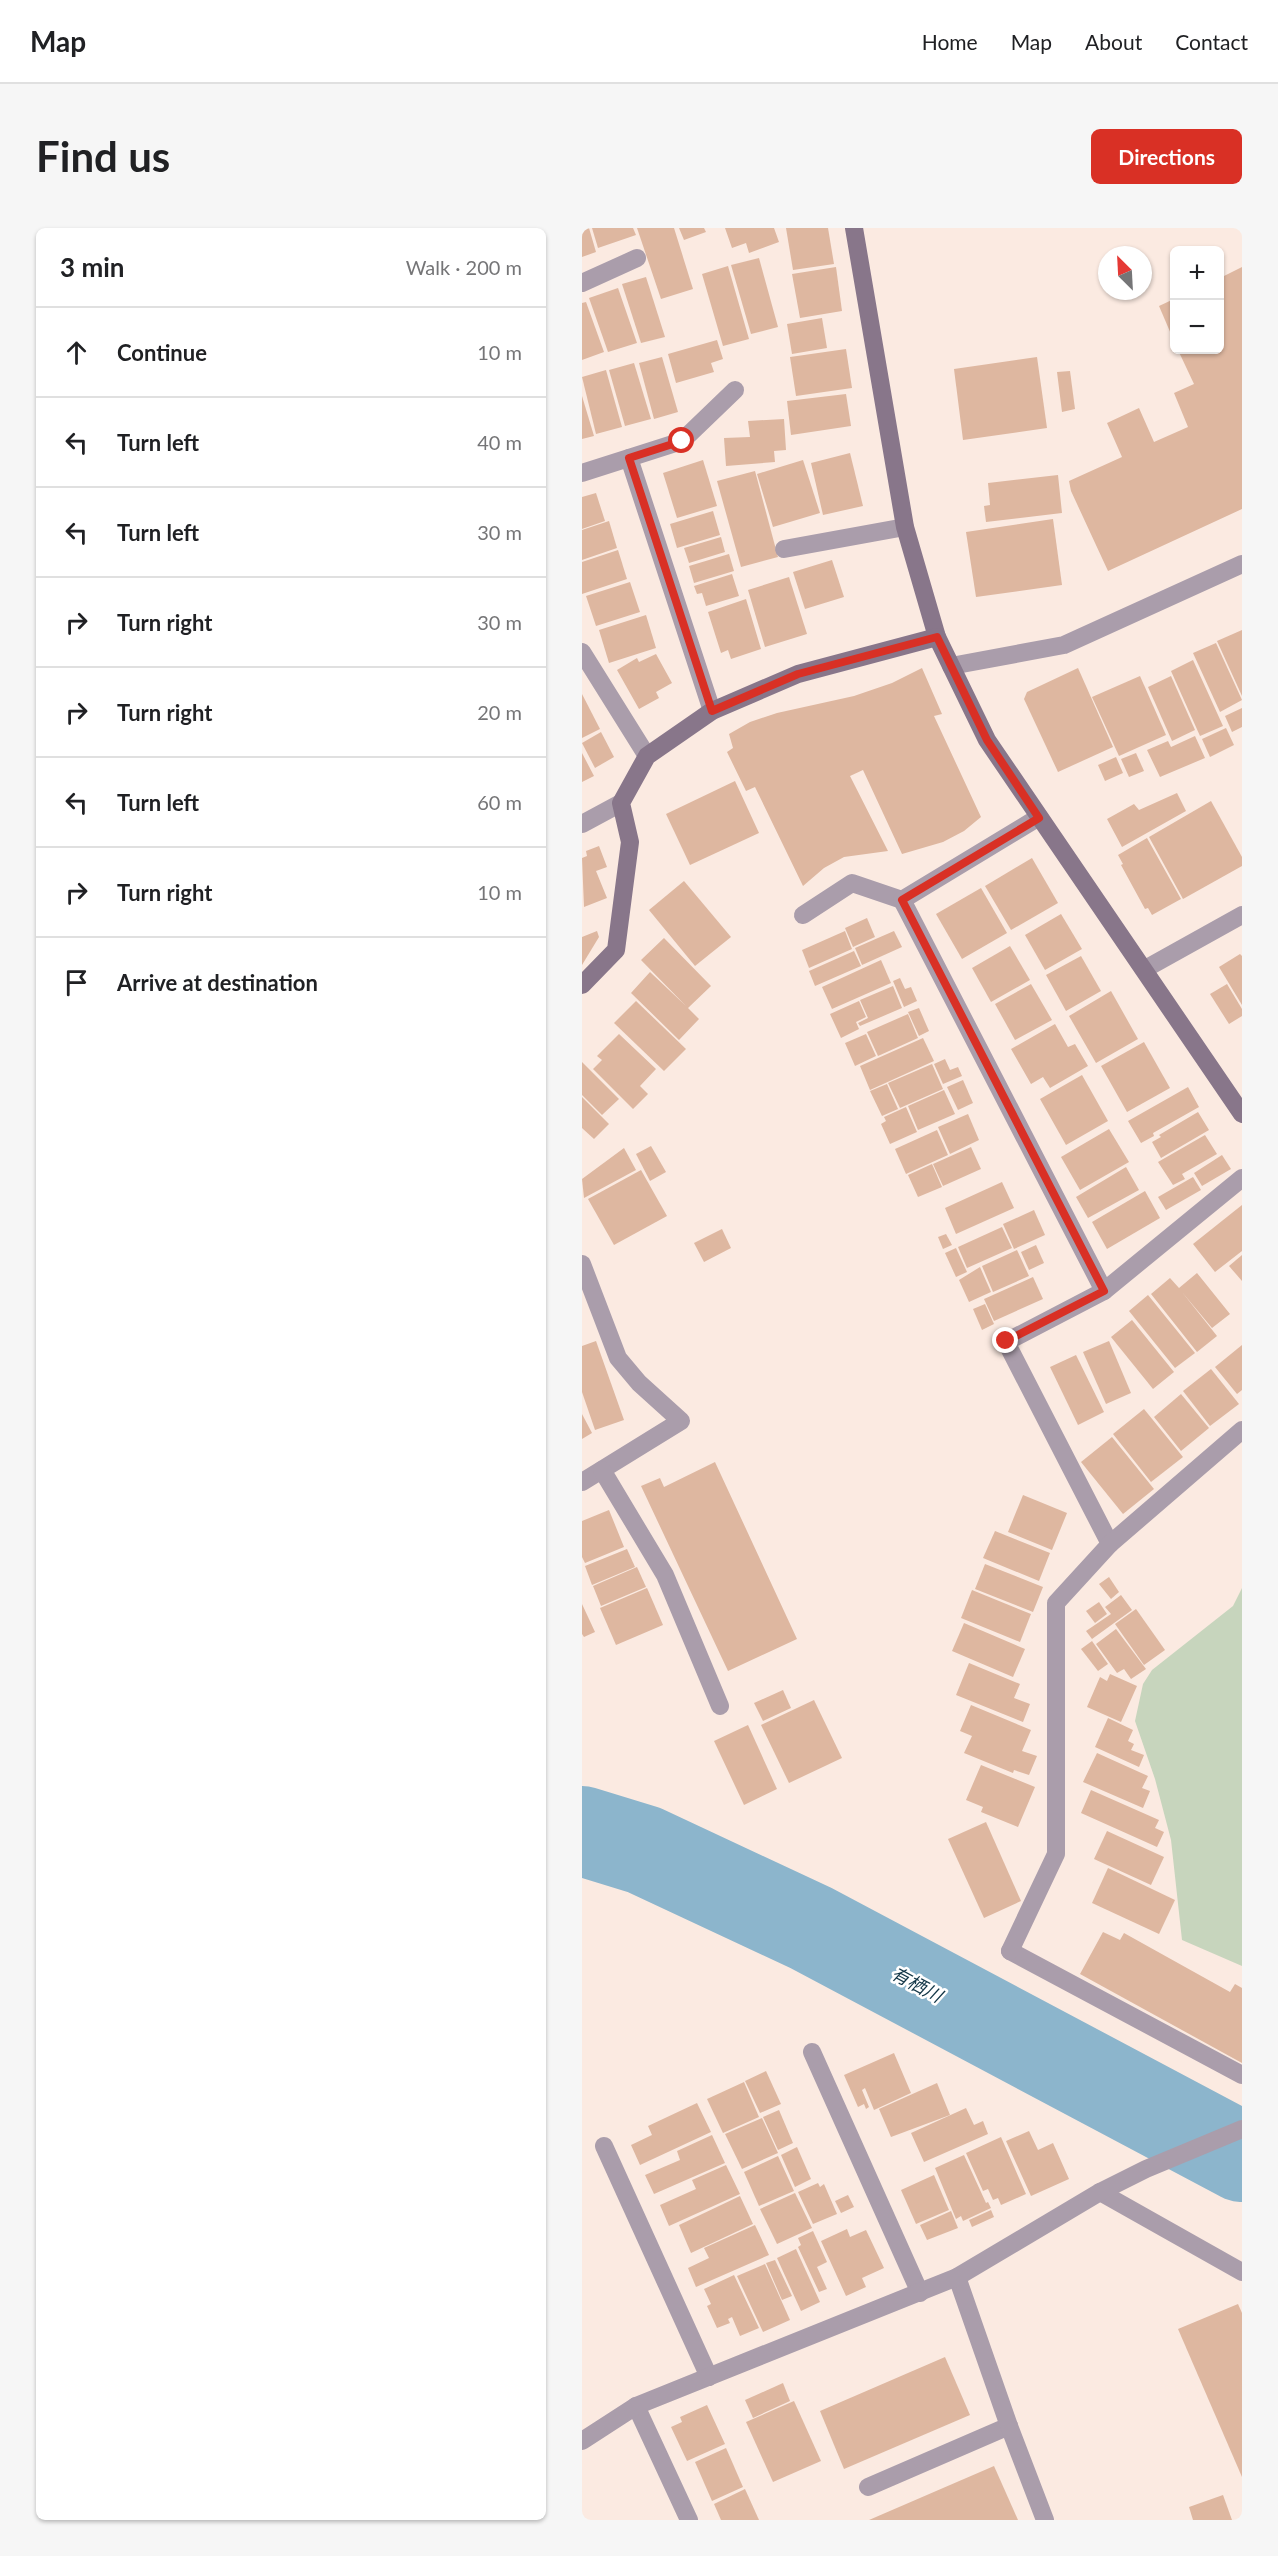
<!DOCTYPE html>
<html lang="en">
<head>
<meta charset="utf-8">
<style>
  body { margin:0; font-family:Lato,"Noto Sans JP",sans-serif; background:#f6f6f6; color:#202124 }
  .controls { position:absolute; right:18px; top:18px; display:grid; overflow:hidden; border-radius:9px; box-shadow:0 2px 4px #0004 }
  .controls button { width:54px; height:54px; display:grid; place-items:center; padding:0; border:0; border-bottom:2px solid #e0e0e0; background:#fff; color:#202124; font:30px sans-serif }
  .compass { position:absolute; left:516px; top:18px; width:54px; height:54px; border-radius:50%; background:#fff; box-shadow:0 2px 4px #0004; rotate:336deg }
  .stop { position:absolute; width:18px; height:18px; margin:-14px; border:4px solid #d93025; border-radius:50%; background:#fff }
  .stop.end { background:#d93025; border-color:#fff; box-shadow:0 2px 6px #0008 }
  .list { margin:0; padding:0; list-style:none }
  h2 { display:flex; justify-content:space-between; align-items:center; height:78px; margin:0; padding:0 24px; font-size:26px }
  h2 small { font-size:20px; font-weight:400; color:#757577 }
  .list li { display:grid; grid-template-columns:39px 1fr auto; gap:18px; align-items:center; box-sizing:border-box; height:90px; padding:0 24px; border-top:2px solid #e0e0e0 }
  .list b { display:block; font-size:22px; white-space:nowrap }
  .list em { font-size:20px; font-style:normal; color:#757577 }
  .icon { flex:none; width:33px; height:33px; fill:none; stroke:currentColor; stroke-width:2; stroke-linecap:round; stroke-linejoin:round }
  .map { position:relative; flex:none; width:660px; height:2292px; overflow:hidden; border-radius:9px }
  header { display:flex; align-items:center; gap:36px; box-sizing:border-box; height:84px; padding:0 30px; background:#fff; border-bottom:2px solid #e0e0e0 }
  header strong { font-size:28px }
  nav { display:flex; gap:33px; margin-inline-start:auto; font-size:21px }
  .intro { display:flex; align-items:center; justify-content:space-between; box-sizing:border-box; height:144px; padding:0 36px }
  h1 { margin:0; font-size:42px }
  .button { padding:15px 27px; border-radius:9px; background:#d93025; color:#fff; font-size:21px; font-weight:700 }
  main { display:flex; gap:36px; padding:0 36px }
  aside { flex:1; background:#fff; border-radius:9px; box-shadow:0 2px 4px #0004 }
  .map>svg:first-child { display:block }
  .green { fill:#c7d5bd }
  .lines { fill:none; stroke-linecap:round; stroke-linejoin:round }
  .river { stroke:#8cb5cc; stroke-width:90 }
  .building { fill:#deb7a0 }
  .lane { stroke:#aa9dab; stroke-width:18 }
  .street { stroke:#aa9dab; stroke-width:18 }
  .secondary { stroke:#88768a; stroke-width:18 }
  .route { stroke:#d93025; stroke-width:8 }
  .labels { text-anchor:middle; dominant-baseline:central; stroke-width:5; stroke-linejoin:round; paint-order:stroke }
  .water-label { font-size:18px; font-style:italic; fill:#103445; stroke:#fff }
</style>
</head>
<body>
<header>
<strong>Map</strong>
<nav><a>Home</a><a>Map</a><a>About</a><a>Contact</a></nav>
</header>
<div class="intro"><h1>Find us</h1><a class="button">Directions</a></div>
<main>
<aside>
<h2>3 min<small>Walk · 200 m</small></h2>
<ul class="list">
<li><svg class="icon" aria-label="ahead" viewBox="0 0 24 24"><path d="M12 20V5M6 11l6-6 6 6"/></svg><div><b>Continue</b></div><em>10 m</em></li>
<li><svg class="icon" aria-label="left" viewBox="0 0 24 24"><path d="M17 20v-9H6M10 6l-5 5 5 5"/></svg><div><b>Turn left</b></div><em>40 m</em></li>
<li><svg class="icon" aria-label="left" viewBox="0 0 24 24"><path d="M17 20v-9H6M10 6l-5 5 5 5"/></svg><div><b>Turn left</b></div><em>30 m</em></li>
<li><svg class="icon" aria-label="right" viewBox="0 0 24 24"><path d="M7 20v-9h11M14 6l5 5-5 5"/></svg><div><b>Turn right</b></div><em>30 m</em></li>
<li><svg class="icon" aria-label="right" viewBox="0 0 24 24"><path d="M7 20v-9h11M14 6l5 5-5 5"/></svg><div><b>Turn right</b></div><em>20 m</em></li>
<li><svg class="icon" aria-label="left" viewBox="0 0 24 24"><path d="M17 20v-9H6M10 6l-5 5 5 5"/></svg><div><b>Turn left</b></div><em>60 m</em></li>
<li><svg class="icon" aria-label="right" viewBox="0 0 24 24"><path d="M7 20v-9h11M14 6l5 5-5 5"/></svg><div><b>Turn right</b></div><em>10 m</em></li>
<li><svg class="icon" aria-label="arrive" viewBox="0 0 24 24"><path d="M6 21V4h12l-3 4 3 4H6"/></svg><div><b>Arrive at destination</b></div></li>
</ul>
</aside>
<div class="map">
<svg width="660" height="2292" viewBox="0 0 660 2292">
  <rect width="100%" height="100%" fill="#fbeae1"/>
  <path class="green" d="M660,1360V1738L600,1712L589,1612L573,1551L553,1493L561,1456L570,1442L651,1378Z"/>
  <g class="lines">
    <path class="river" d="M0,1603L62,1622L229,1700L660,1929"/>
  </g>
  <g class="building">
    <path d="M0,0H7L14,24L0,29Z"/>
    <path d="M10,0H51L54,7L16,20Z"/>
    <path d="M55,0H92L111,61L79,71Z"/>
    <path d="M97,0H122L124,4L102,12Z"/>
    <path d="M143,0H192L197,14L167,25L164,15L150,20Z"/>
    <path d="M204,0H246L252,36L211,42Z"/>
    <path d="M177,30L196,99L169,106L149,37Z"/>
    <path d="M146,38L167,111L141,118L120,46Z"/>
    <path d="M254,39L260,83L218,90L210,46Z"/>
    <path d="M660,39V281L526,343L489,263L487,253L540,229L525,195L557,180L572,214L606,199L592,165L612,156L596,122H638V50Z"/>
    <path d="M64,49L83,109L59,115L40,56Z"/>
    <path d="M36,60L55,115L26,124L7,70Z"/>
    <path d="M592,71V113L577,78Z"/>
    <path d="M4,74L22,124L0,132V75Z"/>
    <path d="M240,90L245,120L210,126L205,96Z"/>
    <path d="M135,112L141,131L129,135L132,144L94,155L86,126Z"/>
    <path d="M264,121L270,160L214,168L208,129Z"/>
    <path d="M80,129L96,184L72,191L57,135Z"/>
    <path d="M455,129L465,200L381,212L372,141Z"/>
    <path d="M52,135L69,191L43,198L27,142Z"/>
    <path d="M24,142L40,199L14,206L0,149Z"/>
    <path d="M488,143L493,181L480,184L475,144Z"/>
    <path d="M264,166L269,198L209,207L205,173Z"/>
    <path d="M0,168L12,208L0,211Z"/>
    <path d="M202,191L204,222L192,223L193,234L144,238L142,210L168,209L166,193Z"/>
    <path d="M268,225L281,278L241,287L229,235Z"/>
    <path d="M121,232L135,278L95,290L81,245Z"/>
    <path d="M221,232L238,285L191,299L175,246Z"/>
    <path d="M173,243L196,329L159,339L135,253Z"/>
    <path d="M476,247L480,285L404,294L402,278L408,277L406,255Z"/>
    <path d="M14,265L23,293L0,301V269Z"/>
    <path d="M131,283L138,307L95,320L88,296Z"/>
    <path d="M471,291L480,357L394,369L384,304Z"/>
    <path d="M27,293L35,320L0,332V302Z"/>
    <path d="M139,309L143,324L107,335L102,320Z"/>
    <path d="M36,322L45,351L0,366V334Z"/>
    <path d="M147,326L152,343L112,355L107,338Z"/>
    <path d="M250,332L262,369L223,381L211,344Z"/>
    <path d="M150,346L157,368L124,378L120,365L115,366L112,358Z"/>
    <path d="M207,349L225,406L183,419L166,362Z"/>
    <path d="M48,354L58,384L14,398L4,368Z"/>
    <path d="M164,371L179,421L149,431L146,422L139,425L126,384Z"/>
    <path d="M64,387L74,420L27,435L17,402Z"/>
    <path d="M660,402V468L635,413Z"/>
    <path d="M634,415L660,472L638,484L611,425Z"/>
    <path d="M74,426L90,455L74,464L77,470L57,481L35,442L55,430L57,434Z"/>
    <path d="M611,432L641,498L618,508L589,443Z"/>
    <path d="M340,440L360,486L352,488L399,589L382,603L361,614L320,626L281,542L268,548L306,623L262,629L242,640L221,658L173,559L164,563L145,524L151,520L147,506L168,494L195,485L272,468L310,455Z"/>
    <path d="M496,440L531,519L476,544L442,471L445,464Z"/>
    <path d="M558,448L584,507L537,528L510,469Z"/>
    <path d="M589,448L613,502L590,513L566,459Z"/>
    <path d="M0,466L18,501L0,510Z"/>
    <path d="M660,480V499L650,504L643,488Z"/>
    <path d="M644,500L652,517L628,529L620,511Z"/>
    <path d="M19,504L32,529L13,540L0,515Z"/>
    <path d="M613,508L623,530L578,549L565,522L586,513L589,519Z"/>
    <path d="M0,525L12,548L0,554Z"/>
    <path d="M554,525L562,543L547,549L539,531Z"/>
    <path d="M534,529L541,545L523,553L516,537Z"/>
    <path d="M153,553L177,605L108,637L84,586Z"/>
    <path d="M595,565L604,583L540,619L525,591L552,576L557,582Z"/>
    <path d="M629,573L660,629V638L601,671L567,609Z"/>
    <path d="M565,610L599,671L570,687L566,680L563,681L539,637L541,636L536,627Z"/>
    <path d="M17,618L25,639L14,643L25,670L2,679L0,630L5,628L4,623Z"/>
    <path d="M450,630L476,675L429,702L403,658Z"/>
    <path d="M102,653L149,709L113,738L67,682Z"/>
    <path d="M399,660L425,705L380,731L354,686Z"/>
    <path d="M479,686L500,721L463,742L443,707Z"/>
    <path d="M285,690L293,709L271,719L263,700Z"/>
    <path d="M15,703L17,709L0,737V709Z"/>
    <path d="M263,703L270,721L227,740L220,722Z"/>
    <path d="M312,703L320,719L280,737L273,720Z"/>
    <path d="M82,710L129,758L106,780L117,791L97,812L49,765L68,744L104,778L59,732Z"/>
    <path d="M428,718L448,752L409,774L390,740Z"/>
    <path d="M272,723L279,738L233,758L227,743Z"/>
    <path d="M658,726L660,728V777L637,739Z"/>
    <path d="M499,728L519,763L484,783L464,747Z"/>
    <path d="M299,732L309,755L250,781L240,759Z"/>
    <path d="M318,750L323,761L329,759L335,773L322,779L311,753Z"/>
    <path d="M449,756L470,792L433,812L413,776Z"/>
    <path d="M645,756L660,781V788L647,796L628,766Z"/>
    <path d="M311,758L320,780L278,798L276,795L286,790L278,772Z"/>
    <path d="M529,763L556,811L514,835L487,788Z"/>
    <path d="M54,773L104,821L82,843L32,795Z"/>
    <path d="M277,773L284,789L274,794L277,801L259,810L248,786Z"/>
    <path d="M337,780L347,803L337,808L326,784Z"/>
    <path d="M326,786L336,810L296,828L285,804Z"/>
    <path d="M473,796L486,819L493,816L506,838L468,860L461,849L449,856L429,821Z"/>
    <path d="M37,806L74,841L58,858L66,866L51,881L11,841L20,832L15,828Z"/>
    <path d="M284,806L294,828L273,838L263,815Z"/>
    <path d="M341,810L352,833L288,862L278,838Z"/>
    <path d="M562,814L588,860L545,884L519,838Z"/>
    <path d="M363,831L368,842L376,839L380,848L361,856L352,836Z"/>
    <path d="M0,834L37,871L20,887L0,867Z"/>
    <path d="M350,836L361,861L318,880L306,855Z"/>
    <path d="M500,847L526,893L484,917L458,871Z"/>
    <path d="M381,852L391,875L376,882L365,859Z"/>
    <path d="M305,856L316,881L300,888L288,863Z"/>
    <path d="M606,859L617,879L571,905L572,908L559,915L546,893Z"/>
    <path d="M362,862L373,886L336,902L326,878Z"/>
    <path d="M0,869L27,896L12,911L0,900Z"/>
    <path d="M324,879L335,904L308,916L299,896L304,893L302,889Z"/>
    <path d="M616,884L627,902L579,930L570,914L579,909L577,907Z"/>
    <path d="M386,886L397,912L368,926L356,899Z"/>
    <path d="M527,901L547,934L498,962L479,929Z"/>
    <path d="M355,902L366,927L324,946L313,921Z"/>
    <path d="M623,907L635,926L600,946L603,951L591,957L576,934Z"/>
    <path d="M69,918L84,944L68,953L54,926Z"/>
    <path d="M389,919L399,941L361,958L351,936Z"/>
    <path d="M42,920L54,942L2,970L0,951Z"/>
    <path d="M640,927L649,941L620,958L612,945Z"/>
    <path d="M350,936L360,959L336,969L326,947Z"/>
    <path d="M544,939L557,962L506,990L494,969Z"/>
    <path d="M59,942L85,988L32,1017L6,971Z"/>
    <path d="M611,949L619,962L584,982L576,969Z"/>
    <path d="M420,954L432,980L374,1006L363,980Z"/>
    <path d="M563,963L578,990L525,1021L510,994Z"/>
    <path d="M660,977V1023L633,1044L611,1016Z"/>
    <path d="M452,982L463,1007L432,1021L421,996Z"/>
    <path d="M420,999L430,1020L385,1040L376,1019Z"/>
    <path d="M140,1001L149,1020L122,1034L112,1015Z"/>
    <path d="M364,1006L370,1017L361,1021L356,1009Z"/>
    <path d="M454,1017L462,1035L447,1042L439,1024Z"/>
    <path d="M374,1020L385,1044L374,1049L363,1025Z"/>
    <path d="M435,1022L447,1048L411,1064L400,1038Z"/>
    <path d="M660,1027V1053L647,1038Z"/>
    <path d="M398,1039L409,1064L387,1074L377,1052Z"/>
    <path d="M615,1045L648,1086L630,1100L600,1064L635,1108L615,1124L569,1066L588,1050L597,1060Z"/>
    <path d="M451,1049L461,1071L412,1093L402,1071Z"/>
    <path d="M566,1067L613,1125L593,1140L547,1083Z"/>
    <path d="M403,1076L412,1096L400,1102L391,1081Z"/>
    <path d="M550,1092L592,1144L571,1161L529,1109Z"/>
    <path d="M14,1113L42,1192L13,1202L0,1164V1118Z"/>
    <path d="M527,1113L549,1165L524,1176L501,1124Z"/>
    <path d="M660,1117V1162L655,1166L633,1139Z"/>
    <path d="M494,1127L522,1184L496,1197L468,1139Z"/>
    <path d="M629,1141L657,1176L628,1198L601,1163Z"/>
    <path d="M599,1166L627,1200L599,1223L572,1189Z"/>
    <path d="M562,1181L601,1229L569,1254L531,1206Z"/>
    <path d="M0,1186L10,1205L0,1211Z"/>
    <path d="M530,1209L572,1261L541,1286L499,1234Z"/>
    <path d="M133,1234L215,1411L146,1443L59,1258L78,1250L82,1259Z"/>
    <path d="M441,1267L485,1285L470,1322L426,1304Z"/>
    <path d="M27,1282L42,1319L3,1335L0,1329V1293Z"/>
    <path d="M413,1303L468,1325L457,1353L401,1330Z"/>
    <path d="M45,1321L53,1339L10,1357L3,1338Z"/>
    <path d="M403,1336L461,1359L451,1384L393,1361Z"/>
    <path d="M55,1339L64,1359L19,1378L11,1358Z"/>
    <path d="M527,1349L537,1364L529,1371L517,1356Z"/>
    <path d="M65,1360L81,1397L34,1417L18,1380Z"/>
    <path d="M390,1362L449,1386L438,1414L379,1390Z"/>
    <path d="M539,1367L550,1382L510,1411L504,1403L529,1386L523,1379Z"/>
    <path d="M517,1374L525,1386L513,1395L504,1383Z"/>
    <path d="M0,1376L13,1404L2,1409L0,1406Z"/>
    <path d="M554,1381L583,1422L562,1437L533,1396Z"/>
    <path d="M382,1395L443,1421L431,1449L370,1423Z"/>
    <path d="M534,1401L564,1441L549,1451L542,1441L535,1445L514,1416Z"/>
    <path d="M510,1413L526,1436L516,1443L499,1421Z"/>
    <path d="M387,1435L438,1456L432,1470L448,1476L441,1494L374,1467Z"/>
    <path d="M528,1446L555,1458L539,1494L505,1479L518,1449L525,1453Z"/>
    <path d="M201,1462L209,1480L181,1493L172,1475Z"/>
    <path d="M232,1472L260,1530L207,1555L179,1497Z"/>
    <path d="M389,1477L449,1502L440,1523L455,1528L447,1547L432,1542L431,1545L382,1525L390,1508L378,1503Z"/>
    <path d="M526,1490L551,1502L546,1513L552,1516L549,1522L562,1527L557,1539L513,1519Z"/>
    <path d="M166,1497L195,1561L162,1577L132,1513Z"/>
    <path d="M515,1525L566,1548L560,1560L568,1563L561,1580L501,1554Z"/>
    <path d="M399,1537L453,1559L436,1599L399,1584L401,1579L384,1572Z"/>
    <path d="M509,1562L577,1592L573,1600L582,1604L575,1619L499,1585Z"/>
    <path d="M404,1594L439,1673L402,1690L366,1611Z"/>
    <path d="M525,1603L582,1629L569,1657L512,1631Z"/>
    <path d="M526,1640L593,1672L577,1706L510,1675Z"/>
    <path d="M521,1704L538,1712L542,1705L648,1764L653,1756L660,1760V1835L498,1746Z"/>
    <path d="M312,1825L329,1865L292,1882L283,1860L280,1862L287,1879L284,1881L282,1876L276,1879L262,1847Z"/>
    <path d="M184,1843L199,1876L178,1885L163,1853Z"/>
    <path d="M162,1854L177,1889L141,1905L125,1871Z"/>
    <path d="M355,1855L368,1887L309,1909L297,1881Z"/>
    <path d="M115,1875L129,1904L58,1937L49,1917L70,1907L66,1898Z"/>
    <path d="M384,1880L392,1897L401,1893L406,1906L342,1934L329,1905Z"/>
    <path d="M197,1882L211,1915L196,1922L181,1889Z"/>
    <path d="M180,1890L196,1925L160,1941L143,1906Z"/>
    <path d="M447,1903L456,1922L471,1915L487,1951L449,1968L424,1913Z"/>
    <path d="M130,1907L143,1935L72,1966L63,1947L98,1932L95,1923Z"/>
    <path d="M419,1909L444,1966L419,1977L416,1970L411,1972L406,1961L401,1963L384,1925Z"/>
    <path d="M215,1919L229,1951L213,1959L199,1927Z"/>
    <path d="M382,1927L404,1975L406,1974L409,1980L381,1993L379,1988L374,1991L353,1940Z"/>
    <path d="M196,1928L212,1963L177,1978L162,1944Z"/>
    <path d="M144,1937L158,1966L87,1998L78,1977L114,1961L110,1952Z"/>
    <path d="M352,1947L367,1982L334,1996L319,1962Z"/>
    <path d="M236,1955L238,1959L242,1956L255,1986L231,1996L216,1964Z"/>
    <path d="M213,1965L230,2000L195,2016L178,1981Z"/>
    <path d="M266,1967L272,1979L259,1985L253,1973Z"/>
    <path d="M158,1968L171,1996L109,2025L97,1997Z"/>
    <path d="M409,1982L412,1989L390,1999L387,1992Z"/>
    <path d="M369,1983L376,2000L345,2012L338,1997Z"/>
    <path d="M173,1997L187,2027L114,2059L106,2040L127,2030L122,2020Z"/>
    <path d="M265,2001L268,2009L284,2002L302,2040L280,2050L284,2059L264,2068L239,2013Z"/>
    <path d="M231,2003L245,2034L235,2039L245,2061L237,2064L216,2019L219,2017L216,2010Z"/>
    <path d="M214,2021L238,2074L219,2083L195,2030Z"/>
    <path d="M193,2032L210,2068L200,2072L184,2035Z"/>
    <path d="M183,2036L208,2092L181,2104L155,2048Z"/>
    <path d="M152,2047L177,2100L158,2108L150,2089L146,2091L148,2095L135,2100L125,2078L129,2076L122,2061Z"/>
    <path d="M656,2076L660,2085V2249L596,2101Z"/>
    <path d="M363,2129L388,2187L262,2241L238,2183Z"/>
    <path d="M201,2155L208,2173L171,2190L163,2172Z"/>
    <path d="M212,2173L239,2233L191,2254L164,2194Z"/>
    <path d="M125,2177L143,2216L105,2233L89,2199L100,2194L98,2189Z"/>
    <path d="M144,2220L161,2259L130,2273L113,2234Z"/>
    <path d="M412,2238L436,2292H287Z"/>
    <path d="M163,2261L177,2292H139L132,2276Z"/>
    <path d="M641,2267L650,2292H611L607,2279Z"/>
  </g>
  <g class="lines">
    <g class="lane">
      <path d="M0,245L100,213L153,162"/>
      <path d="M202,321L323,299"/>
      <path d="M221,687L270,655L320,672"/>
      <path d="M563,741L660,687"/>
      <path d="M0,1036L36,1130L57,1155L99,1193L0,1254"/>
      <path d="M20,1242L83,1347L138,1478"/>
      <path d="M428,1723L660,1847"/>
      <path d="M230,1824L338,2065"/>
      <path d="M22,1918L127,2149"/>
      <path d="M518,1964L660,2044"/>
      <path d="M54,2178L107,2292"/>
      <path d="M286,2259L427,2198"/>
    </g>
    <g class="street">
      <path d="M0,55L55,30"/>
      <path d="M47,230L130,483"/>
      <path d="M0,424L65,528"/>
      <path d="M369,438L482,417L660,336"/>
      <path d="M457,589L320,672L522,1063"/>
      <path d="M0,596L39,575"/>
      <path d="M528,1316L424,1114L522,1063L660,950"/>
      <path d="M428,1723L474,1626V1375L528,1316L660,1202"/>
      <path d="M375,2049L427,2198L463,2292"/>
      <path d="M0,2213L54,2178L375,2049L518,1964L564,1941L660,1901"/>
    </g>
    <g class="secondary">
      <path d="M272,0L323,299L355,409L405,512L660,886"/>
      <path d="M0,757L34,722L48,614L39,575L65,528L130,483L216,446L355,409"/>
    </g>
  </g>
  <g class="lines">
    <path class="route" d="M100,213L47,230L130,483L216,446L355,409L405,512L457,590L320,672L522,1063L424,1113"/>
  </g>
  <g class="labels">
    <g class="water-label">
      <text transform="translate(335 1756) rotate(28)">有栖川</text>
    </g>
  </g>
</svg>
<div class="controls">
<button>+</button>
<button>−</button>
</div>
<svg class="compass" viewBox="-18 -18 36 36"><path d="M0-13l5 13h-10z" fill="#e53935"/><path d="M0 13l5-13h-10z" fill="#757577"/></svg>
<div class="stop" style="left:100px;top:213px"></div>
<div class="stop end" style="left:424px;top:1113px"></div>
</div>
</main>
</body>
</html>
